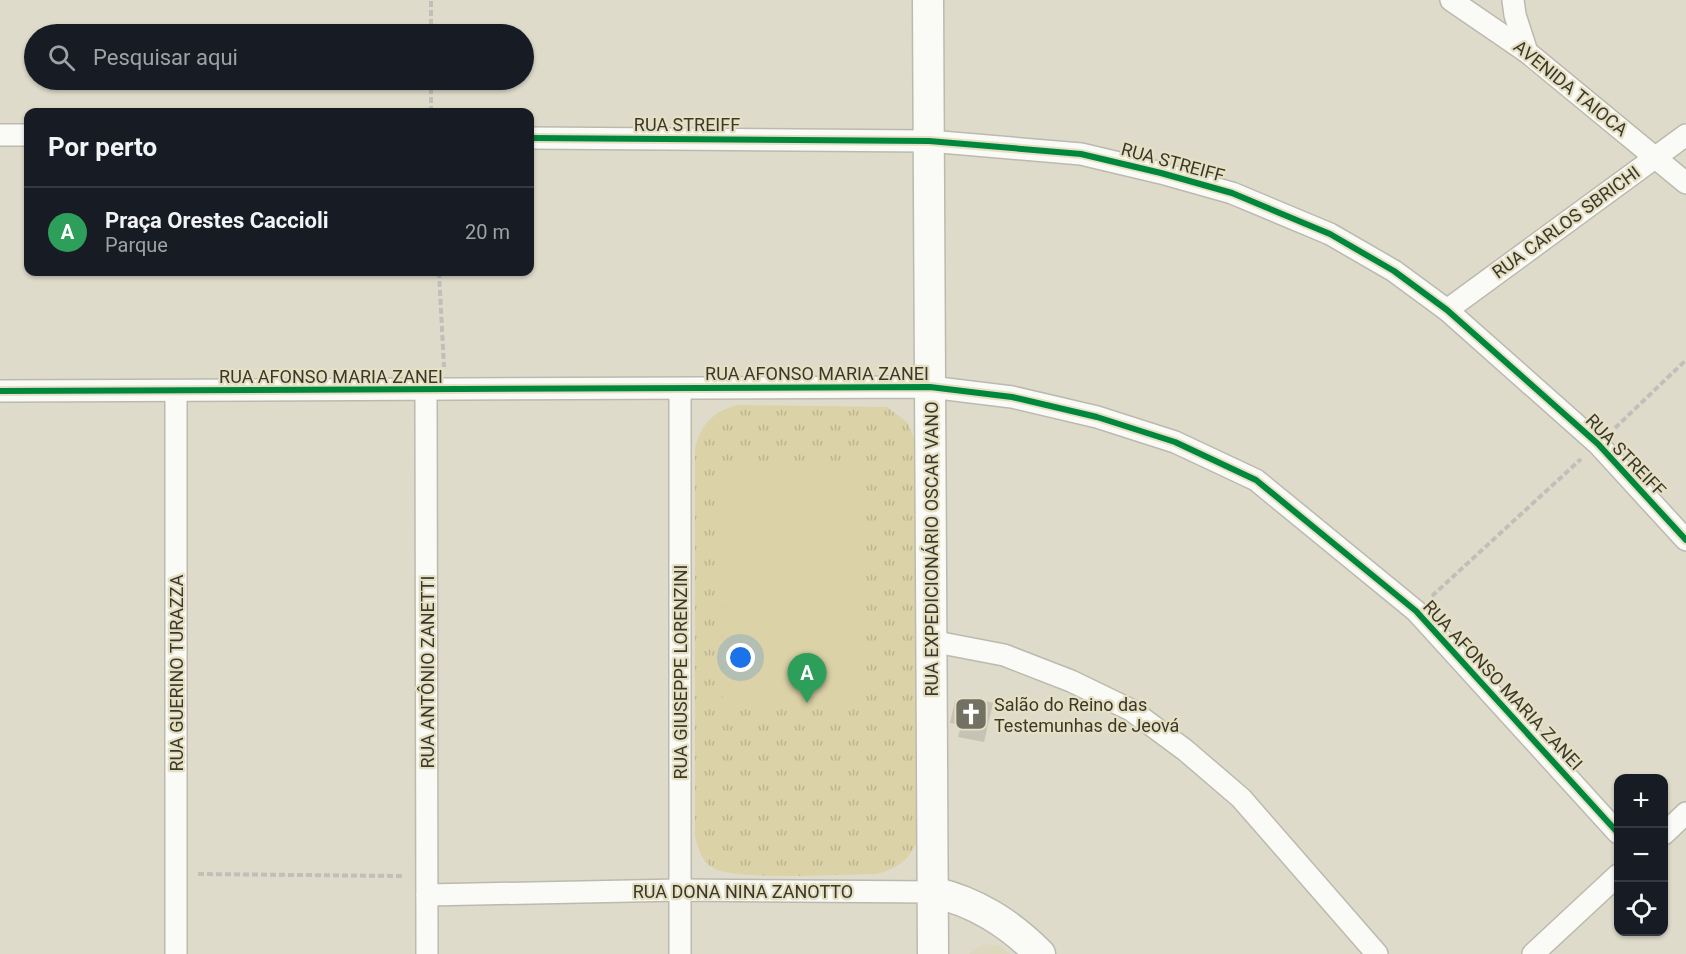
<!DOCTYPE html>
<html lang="pt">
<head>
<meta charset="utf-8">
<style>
  body { margin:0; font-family:Roboto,sans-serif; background:#242831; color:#f1f3f6 }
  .controls { position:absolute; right:18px; bottom:18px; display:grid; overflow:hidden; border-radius:12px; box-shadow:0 2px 4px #0004 }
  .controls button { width:54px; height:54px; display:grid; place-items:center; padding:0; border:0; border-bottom:2px solid #363941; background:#171b24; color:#f1f3f6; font:30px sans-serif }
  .you { position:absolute; left:741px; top:658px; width:21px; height:21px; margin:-15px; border:4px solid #fff; border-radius:50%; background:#1a73e8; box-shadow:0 0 0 9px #1a73e833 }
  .badge { display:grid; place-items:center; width:39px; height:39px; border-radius:50%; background:#737164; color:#fff; font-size:20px; font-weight:700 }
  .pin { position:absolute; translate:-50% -50px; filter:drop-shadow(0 2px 3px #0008) }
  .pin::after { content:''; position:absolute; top:32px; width:21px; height:18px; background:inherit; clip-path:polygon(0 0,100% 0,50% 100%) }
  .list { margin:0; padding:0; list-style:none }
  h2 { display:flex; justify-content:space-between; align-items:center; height:78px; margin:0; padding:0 24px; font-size:26px }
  h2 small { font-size:20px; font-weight:400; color:#9ea1a6 }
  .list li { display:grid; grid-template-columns:39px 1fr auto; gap:18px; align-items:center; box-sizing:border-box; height:90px; padding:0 24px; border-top:2px solid #363941 }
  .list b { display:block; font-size:22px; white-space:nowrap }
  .list p { margin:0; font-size:20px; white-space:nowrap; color:#9ea1a6 }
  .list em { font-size:20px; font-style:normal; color:#9ea1a6 }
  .icon { flex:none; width:33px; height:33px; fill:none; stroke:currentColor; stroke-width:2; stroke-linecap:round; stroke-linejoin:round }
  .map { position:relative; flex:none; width:1686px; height:954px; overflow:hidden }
  .search { position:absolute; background:#171b24; box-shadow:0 2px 4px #0004; left:24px; top:24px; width:510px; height:66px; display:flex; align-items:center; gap:15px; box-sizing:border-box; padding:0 21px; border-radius:33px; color:#9ea1a6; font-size:22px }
  .panel { position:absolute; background:#171b24; box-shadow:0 2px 4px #0004; left:24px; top:108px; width:510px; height:168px; border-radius:12px }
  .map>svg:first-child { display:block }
  .built { fill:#ddd8bd }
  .park { fill:url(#park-tufts) }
  .pitch { fill:#dbd2a7 }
  .building { fill:#c5c3b6 }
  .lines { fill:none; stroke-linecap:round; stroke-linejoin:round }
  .minor-casing { stroke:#bcbaae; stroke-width:24 }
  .secondary-casing { stroke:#bcbaae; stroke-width:33 }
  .path { stroke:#c0bfb9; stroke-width:4; stroke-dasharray:6 3; stroke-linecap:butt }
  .minor { stroke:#fafaf7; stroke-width:21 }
  .secondary { stroke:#fafaf7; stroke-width:30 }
  .cycleway-casing { stroke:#e6e0c3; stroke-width:10 }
  .cycleway { stroke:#00873e; stroke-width:6 }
  .labels { text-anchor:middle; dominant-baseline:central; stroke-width:4.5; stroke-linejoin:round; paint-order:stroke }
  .street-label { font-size:18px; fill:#3a382c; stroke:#e6e0c3 }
  .poi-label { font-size:18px; fill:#3a382c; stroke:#e6e0c3; text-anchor:start }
</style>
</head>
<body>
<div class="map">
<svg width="1686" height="954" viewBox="0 0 1686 954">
  <defs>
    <pattern id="park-tufts" width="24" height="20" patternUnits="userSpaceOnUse" patternTransform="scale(1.5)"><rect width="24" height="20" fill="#dbd2a7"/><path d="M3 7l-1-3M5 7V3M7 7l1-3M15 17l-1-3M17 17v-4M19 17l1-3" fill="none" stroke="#bdb590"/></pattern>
  </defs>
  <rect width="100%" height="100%" fill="#dedbcb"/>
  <path class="built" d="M988,944L999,946L1011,954H969L980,946Z"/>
  <path class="park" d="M739,405L887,407L907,422L918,446L919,832C915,856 899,869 876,874C844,874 735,881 713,868C702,862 698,848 695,836V449C700,425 714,410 739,405Z"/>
  <path class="pitch" d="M862,462L863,701L723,702L722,463Z"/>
  <path class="building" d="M972,698L993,703L984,742L958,737L961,725L950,723L955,701L970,705Z"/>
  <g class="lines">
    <defs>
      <g id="minor">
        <path d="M1451,0L1527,52L1686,183"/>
        <path d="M1513,0L1515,15L1527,52"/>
        <path d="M0,135H28"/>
        <path d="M530,138L929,141L1081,154L1161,173L1232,193L1330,234L1394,271L1447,310L1598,444L1686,540"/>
        <path d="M1447,310L1686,135"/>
        <path d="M0,391L930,387L1012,397L1097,417L1175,442L1256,480L1416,611L1618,833"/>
        <path d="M426,391L427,954"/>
        <path d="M931,641L1004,655L1071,681L1131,710L1185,750L1241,798L1377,954"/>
        <path d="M1664,834L1686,813"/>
        <path d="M427,895L680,890L933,892"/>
        <path d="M176,954V392"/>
        <path d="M680,954V389"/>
        <path d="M1533,954L1618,875"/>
      </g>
      <g id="secondary">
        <path d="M928,0L933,954"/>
        <path d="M933,892C976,902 1009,923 1040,954"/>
      </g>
    </defs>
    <use href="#minor" class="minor-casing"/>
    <use href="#secondary" class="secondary-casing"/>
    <g class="path">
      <path d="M431,34V0"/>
      <path d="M431,112V80"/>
      <path d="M439,272L444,367"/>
      <path d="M1615,428L1686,360"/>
      <path d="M1432,596L1581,459"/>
      <path d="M198,874L403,876"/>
    </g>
    <use href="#minor" class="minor"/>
    <use href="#secondary" class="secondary"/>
    <defs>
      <g id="cycleway">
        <path d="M530,138L929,141L1081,154L1161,173L1232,193L1330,234L1394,271L1447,310L1598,444L1686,540"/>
        <path d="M0,391L930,387L1012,397L1097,417L1175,442L1256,480L1416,611L1618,833"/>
      </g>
    </defs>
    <use href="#cycleway" class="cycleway-casing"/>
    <use href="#cycleway" class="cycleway"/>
  </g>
  <defs>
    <symbol id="church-square" viewBox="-11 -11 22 22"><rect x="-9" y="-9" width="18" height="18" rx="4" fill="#737164" stroke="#e6e0c3"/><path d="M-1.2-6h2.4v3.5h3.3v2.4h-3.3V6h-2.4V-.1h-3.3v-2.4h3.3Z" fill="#fff"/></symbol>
  </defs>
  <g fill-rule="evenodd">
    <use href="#church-square" x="952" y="695" width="38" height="38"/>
  </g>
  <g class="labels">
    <g class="street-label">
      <text transform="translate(1571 88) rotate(39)">AVENIDA TAIOCA</text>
      <text x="687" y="124">RUA STREIFF</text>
      <text transform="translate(1173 162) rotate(15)">RUA STREIFF</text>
      <text transform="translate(1566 222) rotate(-36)">RUA CARLOS SBRICHI</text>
      <text x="817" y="373">RUA AFONSO MARIA ZANEI</text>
      <text x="331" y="376">RUA AFONSO MARIA ZANEI</text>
      <text transform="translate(1626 455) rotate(46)">RUA STREIFF</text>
      <text transform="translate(931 549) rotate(-90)">RUA EXPEDICIONÁRIO OSCAR VANO</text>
      <text transform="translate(427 672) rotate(-90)">RUA ANTÔNIO ZANETTI</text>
      <text transform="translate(680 672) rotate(-90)">RUA GIUSEPPE LORENZINI</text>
      <text transform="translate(176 673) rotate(-90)">RUA GUERINO TURAZZA</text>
      <text transform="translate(1503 685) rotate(47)">RUA AFONSO MARIA ZANEI</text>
      <text x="743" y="891">RUA DONA NINA ZANOTTO</text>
    </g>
    <g class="poi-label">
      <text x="994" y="704">Salão do Reino das<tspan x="994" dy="21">Testemunhas de Jeová</tspan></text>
    </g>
  </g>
</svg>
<div class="controls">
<button>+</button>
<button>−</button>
<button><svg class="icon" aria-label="locate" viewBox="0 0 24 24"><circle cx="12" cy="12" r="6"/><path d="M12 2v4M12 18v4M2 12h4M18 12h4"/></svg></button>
</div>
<div class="you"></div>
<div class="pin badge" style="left:807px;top:703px;background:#2e9e5b">A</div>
<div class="search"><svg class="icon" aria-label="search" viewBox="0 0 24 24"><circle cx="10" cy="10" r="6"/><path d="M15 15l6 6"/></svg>Pesquisar aqui</div>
<section class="panel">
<h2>Por perto<small></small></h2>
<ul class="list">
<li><span class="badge" style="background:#2e9e5b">A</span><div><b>Praça Orestes Caccioli</b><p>Parque</p></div><em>20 m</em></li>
</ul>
</section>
</div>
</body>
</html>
